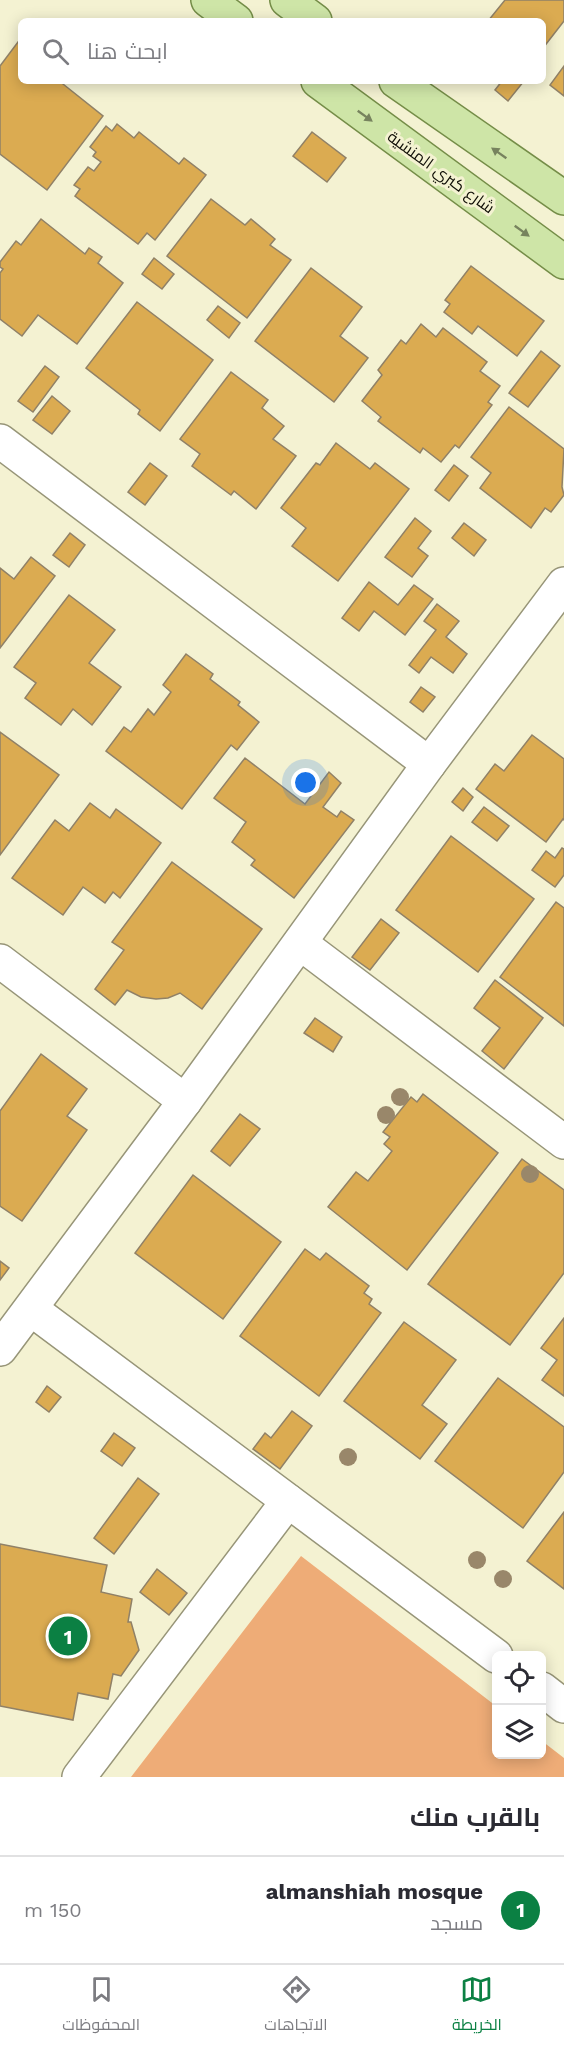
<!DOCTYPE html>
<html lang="ar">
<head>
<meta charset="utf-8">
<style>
  body { margin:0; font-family:"Work Sans",Cairo,sans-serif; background:#f2f2f3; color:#2b2b33; direction:rtl }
  .controls { position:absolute; right:18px; bottom:18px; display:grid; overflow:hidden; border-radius:9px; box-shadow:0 3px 15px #0003 }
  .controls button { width:54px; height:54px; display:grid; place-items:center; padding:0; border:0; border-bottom:2px solid #e1e1e2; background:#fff; color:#2b2b33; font:30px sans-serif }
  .you { position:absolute; left:306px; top:783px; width:21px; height:21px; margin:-15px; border:4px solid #fff; border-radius:50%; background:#1a73e8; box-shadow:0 0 0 9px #1a73e833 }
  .badge { display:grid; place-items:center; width:39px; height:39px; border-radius:50%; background:#0b8043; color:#fff; font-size:20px; font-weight:700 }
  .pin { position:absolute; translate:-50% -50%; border:3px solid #fff; box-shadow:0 2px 6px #0006 }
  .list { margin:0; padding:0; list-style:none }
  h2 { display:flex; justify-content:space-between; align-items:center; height:78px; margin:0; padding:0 24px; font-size:26px }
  h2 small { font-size:20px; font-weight:400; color:#7c7c81 }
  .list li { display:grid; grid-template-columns:39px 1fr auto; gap:18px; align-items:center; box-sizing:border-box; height:108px; padding:0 24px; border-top:2px solid #e1e1e2 }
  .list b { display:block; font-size:22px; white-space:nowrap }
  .list p { margin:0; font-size:20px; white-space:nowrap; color:#7c7c81 }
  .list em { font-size:20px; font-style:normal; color:#7c7c81 }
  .icon { flex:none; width:33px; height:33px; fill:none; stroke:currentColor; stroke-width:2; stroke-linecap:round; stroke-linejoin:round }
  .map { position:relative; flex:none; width:564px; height:1777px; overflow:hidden; direction:ltr }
  .search { position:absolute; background:#fff; box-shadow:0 3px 15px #0003; left:18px; right:18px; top:18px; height:66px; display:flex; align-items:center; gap:15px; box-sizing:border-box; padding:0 21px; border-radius:9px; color:#7c7c81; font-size:22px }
  .sheet { height:186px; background:#fff }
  nav { display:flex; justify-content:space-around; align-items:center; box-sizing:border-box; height:84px; border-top:2px solid #e1e1e2; background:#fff; font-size:16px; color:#7c7c81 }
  nav a { display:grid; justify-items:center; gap:3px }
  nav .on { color:#0b8043 }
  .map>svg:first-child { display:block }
  .green { fill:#eeac77 }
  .building { fill:#dbab51; stroke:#908167; stroke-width:1.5 }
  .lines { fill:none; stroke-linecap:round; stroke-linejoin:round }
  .minor-casing { stroke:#979578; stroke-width:36 }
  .primary-casing { stroke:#758d48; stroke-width:36 }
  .minor { stroke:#fff; stroke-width:33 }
  .primary { stroke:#cee5a7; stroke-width:33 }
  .tree { fill:#99876a }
  .oneway { fill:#77835e }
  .labels { text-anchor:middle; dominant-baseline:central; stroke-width:6; stroke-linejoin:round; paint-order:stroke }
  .street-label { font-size:16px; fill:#0d0c04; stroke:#f4f2d2 }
</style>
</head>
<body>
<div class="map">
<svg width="564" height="1777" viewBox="0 0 564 1777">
  <rect width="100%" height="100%" fill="#f4f2d2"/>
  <path class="green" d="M301,1556L496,1706V1754H542V1741L564,1758V1777H131Z"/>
  <g class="building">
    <path d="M505,0H564V21L543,48V21H488Z"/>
    <path d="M21,38V81H66L63,84L103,116L47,190L0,154V66Z"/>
    <path d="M564,66V96L550,85Z"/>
    <path d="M502,81H524L508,101L495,90Z"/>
    <path d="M117,124L134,138L139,132L179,164L184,158L206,175L155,240L147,233L138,244L75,196L80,189L74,185L88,167L94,171L101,162L93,156L96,152L90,147L106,126L112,131Z"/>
    <path d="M312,132L346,158L327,182L293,156Z"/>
    <path d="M211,199L245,225L251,219L275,239L270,245L291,260L247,318L167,256Z"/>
    <path d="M41,219L85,254L89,248L102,257L98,263L123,283L77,344L38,315L22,336L0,319V273L3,269L0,267V262L16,241L21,245Z"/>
    <path d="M154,258L174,274L162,289L142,274Z"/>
    <path d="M471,266L544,321L517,356L478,326L472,334L444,312L450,304L445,300Z"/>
    <path d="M311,268L362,307L340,336L368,358L334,402L255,341Z"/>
    <path d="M137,302L213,360L160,431L138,414L140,410L86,368Z"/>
    <path d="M218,306L240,323L229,338L207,320Z"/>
    <path d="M421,324L436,337L443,328L487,362L480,371L500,386L488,402L492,405L459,448L455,445L441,462L423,448L420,453L378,421L381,417L362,401L382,375L378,370L401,340L406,344Z"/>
    <path d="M541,351L560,366L528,407L509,393Z"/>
    <path d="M45,366L59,377L33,412L18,401Z"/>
    <path d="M231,372L268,400L262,408L284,426L273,439L296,456L256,509L234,491L231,495L192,466L200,454L180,439Z"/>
    <path d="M52,396L70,411L52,434L33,420Z"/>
    <path d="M509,407L564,449L562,487L564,495L551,512L545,508L531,528L480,488L491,473L471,457Z"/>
    <path d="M336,443L370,469L375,463L409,489L338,581L292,546L306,528L281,508L316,463L320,465Z"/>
    <path d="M150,463L167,476L145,505L128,492Z"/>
    <path d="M454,465L468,476L449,501L435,490Z"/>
    <path d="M415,518L431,531L418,548L428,556L412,577L385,557Z"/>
    <path d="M464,523L486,540L474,556L452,538Z"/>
    <path d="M70,533L85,545L69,567L53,555Z"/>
    <path d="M31,557L55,576L0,648V568L14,579Z"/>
    <path d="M369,582L398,605L414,585L433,599L405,635L374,611L359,631L342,618Z"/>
    <path d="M69,595L115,630L89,663L121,687L92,725L73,709L61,725L25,698L36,683L14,667Z"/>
    <path d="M437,604L459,621L446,637L467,654L453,673L431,657L419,673L409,665L436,630L424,621Z"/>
    <path d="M186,654L213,674L210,679L240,702L238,705L259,722L237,750L231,745L182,809L106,751L124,727L131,732L148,709L154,715L171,692L163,685Z"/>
    <path d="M421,687L435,697L423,712L410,702Z"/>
    <path d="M0,732L59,775L0,855Z"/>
    <path d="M532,735L564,759V820L563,819L546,842L476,789L495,764L504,771Z"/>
    <path d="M245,758L305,804L329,772L341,783L323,807L337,817L341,811L354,820L294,898L251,865L255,860L232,842L246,822L214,798Z"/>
    <path d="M463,788L473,797L463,811L452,802Z"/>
    <path d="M90,803L110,818L116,809L161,843L120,898L113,892L105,903L83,887L63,915L12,878L55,820L69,831Z"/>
    <path d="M484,807L509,826L497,841L472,822Z"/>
    <path d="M451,836L534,899L478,972L396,910Z"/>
    <path d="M562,848L564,849V875L555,887L532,870L546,851L555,858Z"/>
    <path d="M172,862L262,929L202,1009L180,993L168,998L156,999L141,997L127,990L115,1005L95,989L124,950L112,942Z"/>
    <path d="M556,902L564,908V1026L500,977Z"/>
    <path d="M381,919L399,933L370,970L352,957Z"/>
    <path d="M495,980L543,1018L504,1069L482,1051L500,1028L474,1008Z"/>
    <path d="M315,1018L342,1037L333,1052L304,1033Z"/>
    <path d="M41,1054L87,1089L67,1116L87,1130L22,1221L0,1206V1111Z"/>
    <path d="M423,1094L498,1153L407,1270L328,1207L356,1172L368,1181L392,1151L384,1144L390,1137L383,1132L411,1097L417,1102Z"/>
    <path d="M240,1114L260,1129L230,1166L211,1151Z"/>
    <path d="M522,1159L564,1190V1273L510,1345L428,1284Z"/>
    <path d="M193,1175L281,1242L223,1319L135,1253Z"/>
    <path d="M305,1249L320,1260L326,1253L369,1286L364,1293L372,1299L369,1304L381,1313L319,1396L240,1336Z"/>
    <path d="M0,1261L9,1268L0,1280Z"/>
    <path d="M564,1318V1396L542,1380L557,1360L541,1348Z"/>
    <path d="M404,1322L456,1360L422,1405L447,1424L420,1459L344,1401Z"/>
    <path d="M498,1378L564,1427V1472L523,1528L435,1461Z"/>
    <path d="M47,1386L61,1397L49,1412L36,1402Z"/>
    <path d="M292,1411L312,1426L280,1469L253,1449L265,1433L271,1438Z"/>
    <path d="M114,1433L135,1448L122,1466L101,1451Z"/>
    <path d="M138,1478L159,1494L114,1554L94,1538Z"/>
    <path d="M564,1512V1589L527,1561Z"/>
    <path d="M0,1544L107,1565L101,1592L132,1599L128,1622H131L139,1650L121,1676L113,1674L108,1699L78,1693L73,1720L0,1706Z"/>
    <path d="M157,1569L187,1593L169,1615L140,1592Z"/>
  </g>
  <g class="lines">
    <defs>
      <g id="minor">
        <path d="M0,441L429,764"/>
        <path d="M300,943L564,1142"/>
        <path d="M0,961L185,1101"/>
        <path d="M31,1309L496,1656"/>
        <path d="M0,1349L185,1101L429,764L564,584"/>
        <path d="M542,1689L564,1706"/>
        <path d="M79,1777L288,1501"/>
      </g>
      <g id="primary">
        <path d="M208,0L236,21"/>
        <path d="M287,0L315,21"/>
        <path d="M318,81L564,262"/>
        <path d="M396,81L564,198"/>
      </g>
    </defs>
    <use href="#minor" class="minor-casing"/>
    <use href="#primary" class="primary-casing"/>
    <use href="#minor" class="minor"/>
    <use href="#primary" class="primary"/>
  </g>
  <g class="tree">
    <circle cx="400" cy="1097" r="9"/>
    <circle cx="386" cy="1115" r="9"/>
    <circle cx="530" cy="1174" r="9"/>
    <circle cx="348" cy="1457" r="9"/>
    <circle cx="477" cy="1560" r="9"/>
    <circle cx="503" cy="1579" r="9"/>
  </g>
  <defs><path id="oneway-solid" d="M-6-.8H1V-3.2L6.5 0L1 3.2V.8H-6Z" transform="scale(1.5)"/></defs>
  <g class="oneway">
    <use href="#oneway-solid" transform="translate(365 116) rotate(36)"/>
    <use href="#oneway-solid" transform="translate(499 153) rotate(-145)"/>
    <use href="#oneway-solid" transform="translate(522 231) rotate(36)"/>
  </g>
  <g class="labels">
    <g class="street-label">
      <text transform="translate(441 172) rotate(36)">شارع كبري المنشية</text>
    </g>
  </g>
</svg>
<div class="controls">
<button><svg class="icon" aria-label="locate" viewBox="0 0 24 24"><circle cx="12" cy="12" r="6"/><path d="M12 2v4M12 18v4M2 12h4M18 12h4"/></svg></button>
<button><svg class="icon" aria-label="layers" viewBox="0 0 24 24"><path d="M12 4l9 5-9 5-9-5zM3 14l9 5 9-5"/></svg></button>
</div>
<div class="you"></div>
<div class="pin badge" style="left:68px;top:1636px">1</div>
<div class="search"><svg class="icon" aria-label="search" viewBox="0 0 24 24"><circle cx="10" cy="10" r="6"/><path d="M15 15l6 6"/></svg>ابحث هنا</div>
</div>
<section class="sheet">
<h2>بالقرب منك<small></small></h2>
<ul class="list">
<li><span class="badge">1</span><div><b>almanshiah mosque</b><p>مسجد</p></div><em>150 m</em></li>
</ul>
</section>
<nav>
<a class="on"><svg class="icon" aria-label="map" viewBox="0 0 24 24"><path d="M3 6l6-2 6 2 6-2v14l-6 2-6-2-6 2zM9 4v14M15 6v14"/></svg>الخريطة</a>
<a><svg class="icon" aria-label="directions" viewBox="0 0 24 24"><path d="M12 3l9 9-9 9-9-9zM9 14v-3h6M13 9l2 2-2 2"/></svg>الاتجاهات</a>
<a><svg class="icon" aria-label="saved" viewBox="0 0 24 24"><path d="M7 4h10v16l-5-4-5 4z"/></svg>المحفوظات</a>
</nav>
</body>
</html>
